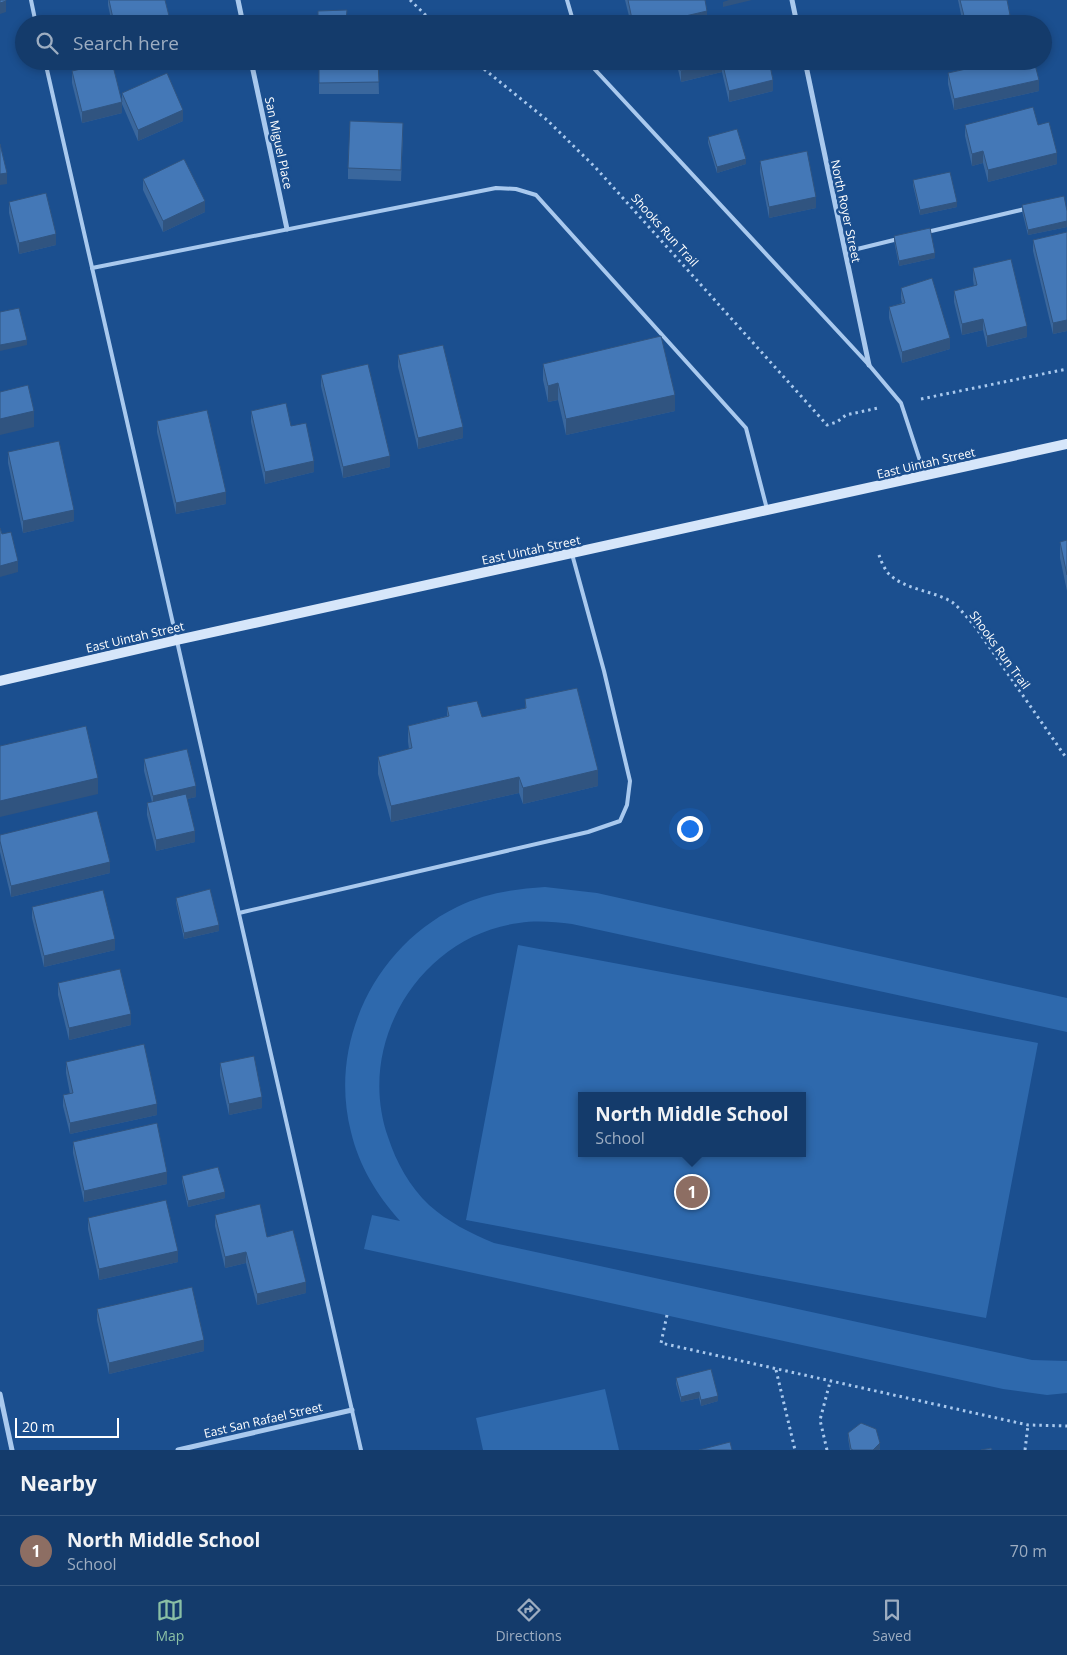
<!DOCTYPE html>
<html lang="en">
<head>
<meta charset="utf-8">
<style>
  body { margin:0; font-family:"Open Sans",sans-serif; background:#1d4271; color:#f1f3f6 }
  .scale { position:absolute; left:15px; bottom:12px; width:104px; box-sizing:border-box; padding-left:5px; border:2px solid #fff; border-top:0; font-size:14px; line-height:18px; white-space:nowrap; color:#fff; -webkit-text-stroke:4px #1b4f8f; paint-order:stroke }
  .you { position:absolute; left:689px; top:828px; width:18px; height:18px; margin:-12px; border:4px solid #fff; border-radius:50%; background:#1a73e8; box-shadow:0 0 0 8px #1a73e833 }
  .badge { display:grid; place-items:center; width:32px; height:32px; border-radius:50%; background:#8abfa5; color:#fff; font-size:16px; font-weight:700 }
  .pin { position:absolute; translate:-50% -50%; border:2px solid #fff; box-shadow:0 1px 5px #0006 }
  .popup { position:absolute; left:578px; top:1092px; width:228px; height:65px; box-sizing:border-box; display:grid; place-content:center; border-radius:0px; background:#143b6b; filter:drop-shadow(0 1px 4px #0005); font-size:16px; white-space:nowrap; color:#9dadc1 }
  .popup b { font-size:19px; color:#f1f3f6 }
  .popup::after { content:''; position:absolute; left:50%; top:100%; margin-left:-10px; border:10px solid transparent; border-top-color:#143b6b }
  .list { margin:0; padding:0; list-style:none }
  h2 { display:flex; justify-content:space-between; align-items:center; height:65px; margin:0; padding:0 20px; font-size:21px }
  h2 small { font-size:16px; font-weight:400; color:#9dadc1 }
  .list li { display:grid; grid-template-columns:32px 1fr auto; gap:15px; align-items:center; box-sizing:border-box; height:70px; padding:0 20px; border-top:1px solid #33557e }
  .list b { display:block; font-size:19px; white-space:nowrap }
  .list p { margin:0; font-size:16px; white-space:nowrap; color:#9dadc1 }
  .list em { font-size:16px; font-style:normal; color:#9dadc1 }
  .icon { flex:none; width:28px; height:28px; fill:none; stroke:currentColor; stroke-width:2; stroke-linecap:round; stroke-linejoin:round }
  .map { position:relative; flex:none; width:1067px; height:1450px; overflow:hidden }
  .search { position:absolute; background:#143b6b; box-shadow:0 2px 8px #0003; left:15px; right:15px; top:15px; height:55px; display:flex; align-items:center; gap:12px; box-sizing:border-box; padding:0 18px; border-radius:28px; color:#9dadc1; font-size:19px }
  .sheet { height:135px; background:#143b6b }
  nav { display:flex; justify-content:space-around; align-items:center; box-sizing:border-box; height:70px; border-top:1px solid #33557e; background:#143b6b; font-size:14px; color:#9dadc1 }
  nav a { display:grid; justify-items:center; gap:2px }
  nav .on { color:#8abfa5 }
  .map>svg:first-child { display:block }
  .green { fill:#2e69ad; fill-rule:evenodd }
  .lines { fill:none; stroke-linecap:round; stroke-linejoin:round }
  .path { stroke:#a9c9ee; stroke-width:3; stroke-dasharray:2.5 4; stroke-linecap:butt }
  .service { stroke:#a9c9ee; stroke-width:4 }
  .minor { stroke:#a9c9ee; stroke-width:5 }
  .secondary { stroke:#d6e6fa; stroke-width:10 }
  .wall { fill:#3a679d }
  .shaded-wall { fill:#305480 }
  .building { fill:#4478b7; stroke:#305480 }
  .labels { text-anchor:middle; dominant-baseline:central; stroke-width:5; stroke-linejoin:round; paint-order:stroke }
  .street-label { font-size:12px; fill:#fff; stroke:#1b4f8f }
</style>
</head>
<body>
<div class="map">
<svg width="1067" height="1450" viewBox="0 0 1067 1450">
  <rect width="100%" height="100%" fill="#1b4f8f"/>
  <g class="green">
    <path d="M545,887L597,893L1067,998V1032L572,924C555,922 537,920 519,923C420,936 355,1043 388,1137C396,1162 410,1187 429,1205C448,1222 470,1233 494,1243L1032,1360L1067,1361V1393L1047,1395L1003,1389L364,1249L372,1215L400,1221C377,1195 359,1166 351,1132C328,1043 375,947 457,907C485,893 515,889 545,887Z"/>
    <path d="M518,945L1038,1043L986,1318L466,1220ZM582,1096H802V1153H582Z"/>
    <path d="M605,1389L619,1450H483L476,1418Z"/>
  </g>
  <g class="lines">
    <g class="path">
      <path d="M410,0L435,24"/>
      <path d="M474,61L547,120L595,167L827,425L837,422L846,415L878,408"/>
      <path d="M921,399L1067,369"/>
      <path d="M879,555C881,561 884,568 888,573C904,590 932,590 952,602C960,608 967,618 974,625L1067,759"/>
      <path d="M667,1315L661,1343L1028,1425L1067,1426"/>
      <path d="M776,1370L795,1450"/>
      <path d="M827,1450L820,1420L830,1382"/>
      <path d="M1025,1450L1028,1425"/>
    </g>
    <g class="service">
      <path d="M31,0L36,24"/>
      <path d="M567,0L574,24"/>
      <path d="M45,61L361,1450"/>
      <path d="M587,61L869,365L901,403L924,473"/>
      <path d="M927,232L1025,209"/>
      <path d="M845,252L898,239"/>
      <path d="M92,268L496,188L516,189L536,195L746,428L767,509"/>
      <path d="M239,913L588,832L620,821L627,805L630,781L604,671L572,554"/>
    </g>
    <g class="minor">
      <path d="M238,0L243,24"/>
      <path d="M792,0L797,24"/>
      <path d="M251,61L287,229"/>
      <path d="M805,61L869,365"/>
      <path d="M0,1394L12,1450"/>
      <path d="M178,1450L352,1410"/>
    </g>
    <path class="secondary" d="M0,681L177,640L1067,444"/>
  </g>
  <g class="wall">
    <path d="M108,0H165L171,24H112L108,5Z"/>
    <path d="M625,0H705L707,22L699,24H631Z"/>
    <path d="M958,0H1007L1010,24H963Z"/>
    <path d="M319,61H378L379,94H319Z"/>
    <path d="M676,61H769L773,91L729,102L722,72L681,82Z"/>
    <path d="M972,61H1034L1039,91L954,110L948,84V73L973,67Z"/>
    <path d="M72,71L122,101V93L183,121L138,141L122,104V113L82,123L72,83Z"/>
    <path d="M965,125H1038L1057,164L988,182L983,163L972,166L965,136Z"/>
    <path d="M403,134L401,181L348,179V168Z"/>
    <path d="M708,137L746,164L717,173L708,143Z"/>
    <path d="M760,161L816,208L769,218L760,172Z"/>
    <path d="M143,179L205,212L163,232L143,190Z"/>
    <path d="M913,180L957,207L920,215L913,185Z"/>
    <path d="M9,202L56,245L19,254L9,213Z"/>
    <path d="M1022,205L1067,211V227L1028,235L1022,211Z"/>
    <path d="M1067,232V331L1053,334L1033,251V240Z"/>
    <path d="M894,236L935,258L899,266L894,241Z"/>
    <path d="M973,268L1027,337L987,347L983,330L962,335L954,302V291L974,286L973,280Z"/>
    <path d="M901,288L950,349L902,363L889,318V307L902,303L901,299Z"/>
    <path d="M398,355L463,438L418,449L398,367Z"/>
    <path d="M543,364L675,411L566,435L558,400L548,402L543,380Z"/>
    <path d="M321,375L390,467L343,478L321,386Z"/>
    <path d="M251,411L291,426L314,472L265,484L251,422Z"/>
    <path d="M157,421L226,504L176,514L157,432Z"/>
    <path d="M8,452L74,521L23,533L8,463Z"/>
    <path d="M1067,540V591L1060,558V542Z"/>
    <path d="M525,699L598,786L523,804L519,793L391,822L378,774V757L409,749L408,742V726L447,716V707L482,717L525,708Z"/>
    <path d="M144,759L196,797L187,799L195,842L156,851L147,815V803L152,802L144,771Z"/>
    <path d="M0,835L110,873L11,897L0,852Z"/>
    <path d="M176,898L219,931L184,939L176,903Z"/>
    <path d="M32,907L115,950L44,967L32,918Z"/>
    <path d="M58,983L131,1025L69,1040L58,995Z"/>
    <path d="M66,1062L157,1115L70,1134L63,1106V1095L70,1094L66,1073Z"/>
    <path d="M220,1063L262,1108L229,1115L220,1075Z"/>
    <path d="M73,1142L167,1184L84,1202L73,1153Z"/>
    <path d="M182,1176L225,1198L188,1207L182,1182Z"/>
    <path d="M215,1215L267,1237L306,1293L257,1305L246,1263L225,1268L215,1226Z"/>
    <path d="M88,1218L178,1262L99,1280L88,1229Z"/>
    <path d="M97,1309L204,1351L109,1374L97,1320Z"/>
    <path d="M676,1378L718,1401L701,1406L699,1398L681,1402L676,1384Z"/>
    <path d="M848,1433L880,1449L879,1450H850L848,1438Z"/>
  </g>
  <g class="shaded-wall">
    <path d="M729,0H752L723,7V2Z"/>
    <path d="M6,1V12L0,14V3Z"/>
    <path d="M707,11V22L699,24H651Z"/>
    <path d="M1010,15V24H971Z"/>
    <path d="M133,19V24H114Z"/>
    <path d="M722,61V72L681,82V71Z"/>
    <path d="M773,80V91L729,102V91Z"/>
    <path d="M1039,80V91L954,110V99Z"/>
    <path d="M122,102V113L82,123V112Z"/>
    <path d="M183,110V121L138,141V130Z"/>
    <path d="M983,151V163L972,166V154Z"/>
    <path d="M1057,153V164L988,182V170Z"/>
    <path d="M746,159V164L717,173V167Z"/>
    <path d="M7,173V184L0,185V174Z"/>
    <path d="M816,197V208L769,218V207Z"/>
    <path d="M205,201V212L163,232V221Z"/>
    <path d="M957,202V207L920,215V210Z"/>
    <path d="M1067,221V227L1028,235V230Z"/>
    <path d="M56,234V245L19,254V243Z"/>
    <path d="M935,253V258L899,266V261Z"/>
    <path d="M983,319V330L962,335V324Z"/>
    <path d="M1067,320V331L1053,334V323Z"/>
    <path d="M1027,326V337L987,347V336Z"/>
    <path d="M950,338V349L902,363V352Z"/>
    <path d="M27,340V345L0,351V345Z"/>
    <path d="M558,383V400L548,402V386Z"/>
    <path d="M675,395V411L566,435V419Z"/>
    <path d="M34,411V427L0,435V419Z"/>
    <path d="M463,427V438L418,449V438Z"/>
    <path d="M390,456V467L343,478V467Z"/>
    <path d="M314,461V472L265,484V472Z"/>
    <path d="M226,492V504L176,514V503Z"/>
    <path d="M74,510V521L23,533V521Z"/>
    <path d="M18,561V572L0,577V566Z"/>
    <path d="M598,770V786L523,804V788Z"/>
    <path d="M519,777V793L391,822V806Z"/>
    <path d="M98,778V794L0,817V801Z"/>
    <path d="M196,786V797L153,807V796Z"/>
    <path d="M195,831V842L156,851V840Z"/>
    <path d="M110,862V873L11,897V886Z"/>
    <path d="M219,925V931L184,939V933Z"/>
    <path d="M115,939V950L44,967V956Z"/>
    <path d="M131,1014V1025L69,1040V1028Z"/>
    <path d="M262,1097V1108L229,1115V1104Z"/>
    <path d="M157,1104V1115L70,1134V1123Z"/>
    <path d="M167,1172V1184L84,1202V1191Z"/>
    <path d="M225,1192V1198L188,1207V1201Z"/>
    <path d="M178,1251V1262L99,1280V1269Z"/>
    <path d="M246,1252V1263L225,1268V1257Z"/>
    <path d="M306,1282V1293L257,1305V1294Z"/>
    <path d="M204,1340V1351L109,1374V1363Z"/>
    <path d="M699,1392V1398L681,1402V1397Z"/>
    <path d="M718,1396V1401L701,1406V1400Z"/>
    <path d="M880,1443V1449L879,1450H873Z"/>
  </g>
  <g class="building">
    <path d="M0,0H6V1L0,3Z"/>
    <path d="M109,0H165L171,24H134L133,19L114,23Z"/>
    <path d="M628,0H705L707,11L651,24H633Z"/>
    <path d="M960,0H1007L1010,15L971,24H966Z"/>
    <path d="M347,10L346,20H378V24H318V11Z"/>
    <path d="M743,20V24H728Z"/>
    <path d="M319,61H378L379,82L319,83Z"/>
    <path d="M679,61H721L681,71Z"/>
    <path d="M722,61H769L773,80L729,91Z"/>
    <path d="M974,61H1034L1039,80L954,99L948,73L975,67Z"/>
    <path d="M112,62L122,102L82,112L72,71Z"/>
    <path d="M167,73L183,110L138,130L122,93Z"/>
    <path d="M1033,107L1038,125L1049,122L1057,153L988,170L983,151L972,154L965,125Z"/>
    <path d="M350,121L403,123L401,170L348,168Z"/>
    <path d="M737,129L746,159L717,167L708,137Z"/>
    <path d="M0,144L7,173L0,174Z"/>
    <path d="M807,151L816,197L769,207L760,161Z"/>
    <path d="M184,159L205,201L163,221L143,179Z"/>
    <path d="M950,172L957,202L920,210L913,180Z"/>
    <path d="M46,193L56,234L19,243L9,202Z"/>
    <path d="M1064,196L1067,211V221L1028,230L1022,205Z"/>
    <path d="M930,228L935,253L899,261L894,236Z"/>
    <path d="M1067,232V320L1053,323L1033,240Z"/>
    <path d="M1011,259L1027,326L987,336L983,319L962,324L954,291L977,285L973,268Z"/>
    <path d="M932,278L950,338L902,352L889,307L905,303L901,288Z"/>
    <path d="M19,308L27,340L0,345V312Z"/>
    <path d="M661,336L675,395L566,419L558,383L548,386L543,364Z"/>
    <path d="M443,345L463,427L418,438L398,355Z"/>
    <path d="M368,364L390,456L343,467L321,375Z"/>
    <path d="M28,385L34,411L0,419V392Z"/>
    <path d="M286,403L291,426L306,423L314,461L265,472L251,411Z"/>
    <path d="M207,410L226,492L176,503L157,421Z"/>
    <path d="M59,441L74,510L23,521L8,452Z"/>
    <path d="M0,528L2,534L11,532L18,561L0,566Z"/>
    <path d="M1067,540V575L1060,542Z"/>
    <path d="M577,688L598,770L523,788L519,777L391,806L378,757L412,748L408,726L449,716L447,707L477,701L482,717L526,708L525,699Z"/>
    <path d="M86,726L98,778L0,801V746Z"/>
    <path d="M187,749L196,786L153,796L144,759Z"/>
    <path d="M186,794L195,831L156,840L147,803Z"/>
    <path d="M97,811L110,862L11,886L0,841V835Z"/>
    <path d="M210,889L219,925L184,933L176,898Z"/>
    <path d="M103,890L115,939L44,956L32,907Z"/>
    <path d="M120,969L131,1014L69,1028L58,983Z"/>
    <path d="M144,1044L157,1104L70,1123L63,1095L73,1093L66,1062Z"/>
    <path d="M254,1056L262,1097L229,1104L220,1063Z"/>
    <path d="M157,1123L167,1172L84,1191L73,1142Z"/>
    <path d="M218,1167L225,1192L188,1201L182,1176Z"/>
    <path d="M166,1200L178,1251L99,1269L88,1218Z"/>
    <path d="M260,1204L267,1237L293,1230L306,1282L257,1294L246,1252L225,1257L215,1215Z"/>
    <path d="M192,1287L204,1340L109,1363L97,1309Z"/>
    <path d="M711,1369L718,1396L701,1400L699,1392L681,1397L676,1378Z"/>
    <path d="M861,1423L876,1429L880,1443L873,1450H853L851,1449L848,1433Z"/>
    <path d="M730,1442L732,1450H699Z"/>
    <path d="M991,1448L992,1450H981Z"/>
  </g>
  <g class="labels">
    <g class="street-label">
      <text transform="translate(279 143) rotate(78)">San Miguel Place</text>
      <text transform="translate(846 211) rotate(78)">North Royer Street</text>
      <text transform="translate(665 230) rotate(48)">Shooks Run Trail</text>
      <text transform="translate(926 463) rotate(-13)">East Uintah Street</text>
      <text transform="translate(531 550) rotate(-12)">East Uintah Street</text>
      <text transform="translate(135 637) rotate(-13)">East Uintah Street</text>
      <text transform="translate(1000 650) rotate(54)">Shooks Run Trail</text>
      <text transform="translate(263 1420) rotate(-13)">East San Rafael Street</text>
    </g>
  </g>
</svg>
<div class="scale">20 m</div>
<div class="you"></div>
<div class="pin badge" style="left:692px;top:1192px;background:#8d6e63">1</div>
<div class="popup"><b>North Middle School</b>School</div>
<div class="search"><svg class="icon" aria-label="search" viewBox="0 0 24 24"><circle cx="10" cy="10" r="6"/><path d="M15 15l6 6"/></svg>Search here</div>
</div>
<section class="sheet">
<h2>Nearby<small></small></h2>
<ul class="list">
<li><span class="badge" style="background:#8d6e63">1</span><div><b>North Middle School</b><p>School</p></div><em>70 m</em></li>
</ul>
</section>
<nav>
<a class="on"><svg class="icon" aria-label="map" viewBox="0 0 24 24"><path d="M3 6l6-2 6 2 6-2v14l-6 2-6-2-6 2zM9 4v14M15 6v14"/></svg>Map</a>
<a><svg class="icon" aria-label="directions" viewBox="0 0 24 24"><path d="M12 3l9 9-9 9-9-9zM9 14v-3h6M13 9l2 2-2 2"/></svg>Directions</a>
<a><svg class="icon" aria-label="saved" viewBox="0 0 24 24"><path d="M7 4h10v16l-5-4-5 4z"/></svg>Saved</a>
</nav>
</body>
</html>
